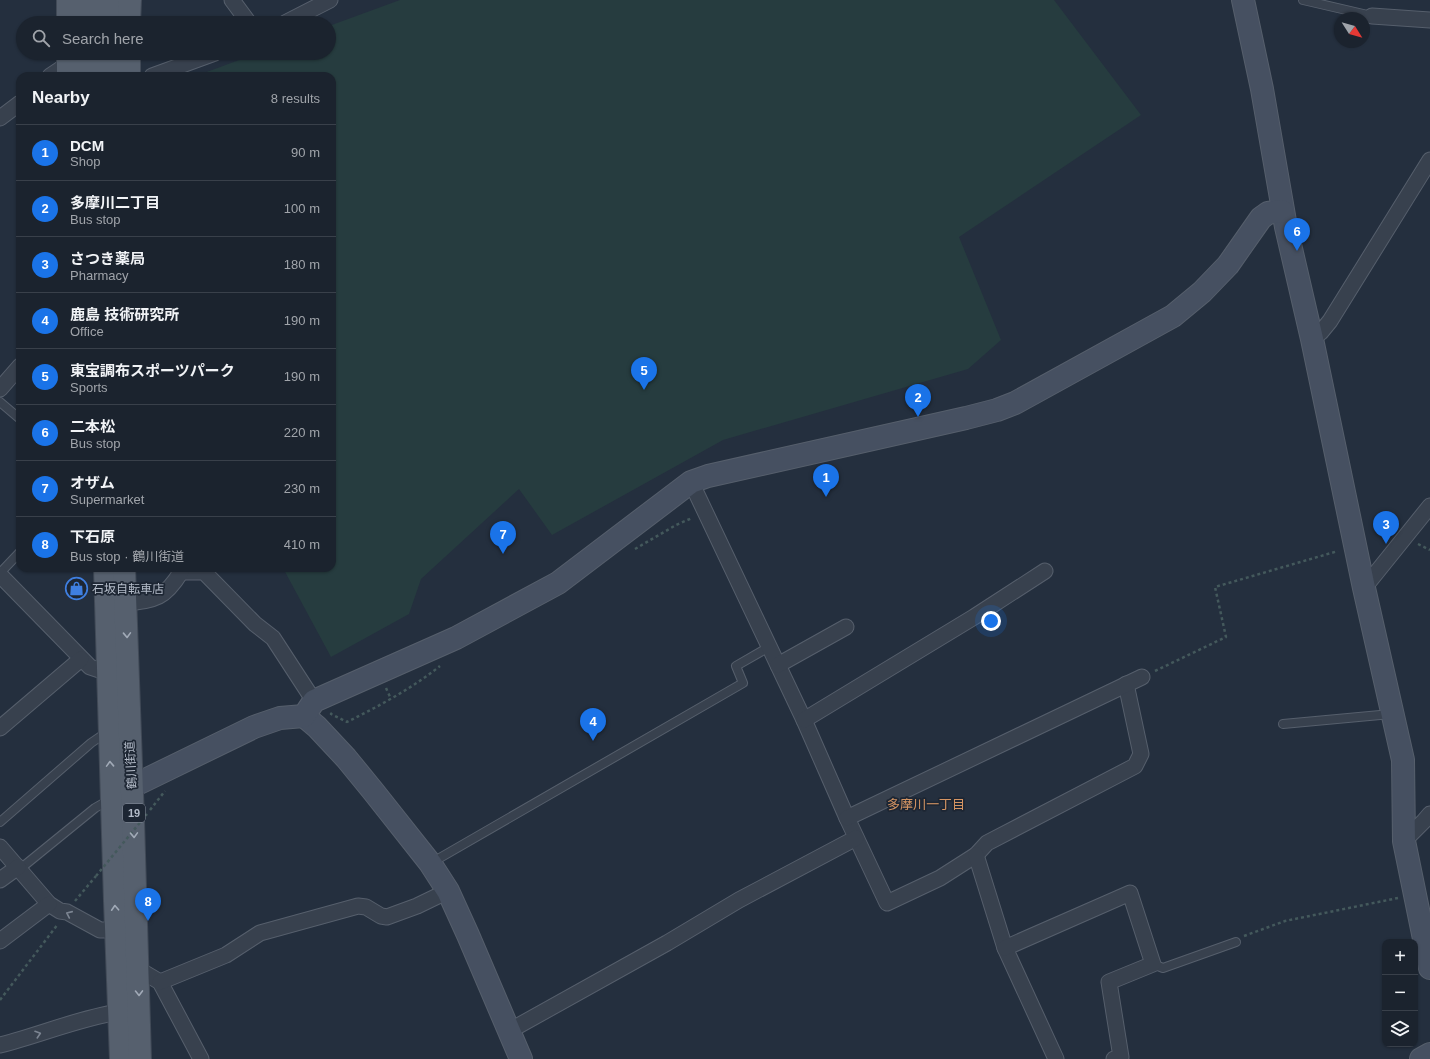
<!DOCTYPE html>
<html lang="en">
<head>
<meta charset="utf-8">
<style>
  body { margin:0; font-family:Arial,"Noto Sans JP",sans-serif; background:#242b36; color:#f1f3f6 }
  .controls { position:absolute; right:12px; bottom:12px; display:grid; overflow:hidden; border-radius:8px; box-shadow:0 1px 3px #0004 }
  .controls button { width:36px; height:36px; display:grid; place-items:center; padding:0; border:0; border-bottom:1px solid #39404a; background:#1b232e; color:#f1f3f6; font:20px sans-serif }
  .compass { position:absolute; left:1334px; top:12px; width:36px; height:36px; border-radius:50%; background:#1b232e; box-shadow:0 1px 3px #0004; rotate:127deg }
  .you { position:absolute; left:991px; top:621px; width:14px; height:14px; margin:-10px; border:3px solid #fff; border-radius:50%; background:#1a73e8; box-shadow:0 0 0 6px #1a73e833 }
  .badge { display:grid; place-items:center; width:26px; height:26px; border-radius:50%; background:#1a73e8; color:#fff; font-size:13px; font-weight:700 }
  .pin { position:absolute; translate:-50% -33px; filter:drop-shadow(0 1px 2px #0008) }
  .pin::after { content:''; position:absolute; top:21px; width:14px; height:12px; background:inherit; clip-path:polygon(0 0,100% 0,50% 100%) }
  .list { margin:0; padding:0; list-style:none }
  h2 { display:flex; justify-content:space-between; align-items:center; height:52px; margin:0; padding:0 16px; font-size:17px }
  h2 small { font-size:13px; font-weight:400; color:#a0a4aa }
  .list li { display:grid; grid-template-columns:26px 1fr auto; gap:12px; align-items:center; box-sizing:border-box; height:56px; padding:0 16px; border-top:1px solid #39404a }
  .list b { display:block; font-size:15px; white-space:nowrap }
  .list p { margin:0; font-size:13px; white-space:nowrap; color:#a0a4aa }
  .list em { font-size:13px; font-style:normal; color:#a0a4aa }
  .icon { flex:none; width:22px; height:22px; fill:none; stroke:currentColor; stroke-width:2; stroke-linecap:round; stroke-linejoin:round }
  .map { position:relative; flex:none; width:1430px; height:1059px; overflow:hidden }
  .search { position:absolute; background:#1b232e; box-shadow:0 1px 3px #0004; left:16px; top:16px; width:320px; height:44px; display:flex; align-items:center; gap:10px; box-sizing:border-box; padding:0 14px; border-radius:22px; color:#a0a4aa; font-size:15px }
  .panel { position:absolute; background:#1b232e; box-shadow:0 1px 3px #0004; left:16px; top:72px; width:320px; height:500px; border-radius:12px }
  .map>svg:first-child { display:block }
  .green { fill:#263c3f }
  .lines { fill:none; stroke-linecap:round; stroke-linejoin:round }
  .lane-casing { stroke:#565f6c; stroke-width:10 }
  .street-casing { stroke:#565f6c; stroke-width:17 }
  .secondary-casing { stroke:#565f6c; stroke-width:24 }
  .primary-casing { stroke:#414a57; stroke-width:24 }
  .path { stroke:#44595c; stroke-width:2.5; stroke-dasharray:3 3; stroke-linecap:butt }
  .lane { stroke:#38414e; stroke-width:8 }
  .street { stroke:#38414e; stroke-width:15 }
  .secondary { stroke:#465061; stroke-width:22 }
  .primary { stroke:#56606e; stroke-width:22 }
  .path-bridge { stroke:#44595c; stroke-width:2.5; stroke-dasharray:3 3; stroke-linecap:butt }
  .oneway { stroke:#a1aab7 }
  .oneway2 { stroke:#7c8592 }
  .labels { text-anchor:middle; dominant-baseline:central; stroke-width:3.5; stroke-linejoin:round; paint-order:stroke }
  .shield { fill:#1d2633; stroke:#878f9c; stroke-width:1 }
  .shield-label { font-size:11px; font-weight:bold; fill:#b4bcc9 }
  .poi-label { font-size:12px; fill:#b4bcc9; stroke:#1d2633; text-anchor:start }
  .street-label { font-size:12px; fill:#b4bcc9; stroke:#1d2633 }
  .neighbourhood-label { font-size:13px; fill:#d59563; stroke:#1d2633 }
</style>
</head>
<body>
<div class="map">
<svg width="1430" height="1059" viewBox="0 0 1430 1059">
  <rect width="100%" height="100%" fill="#242f3e"/>
  <path class="green" d="M400,0H1054L1141,115L959,237L1001,340L968,369L723,440L552,535L519,489L421,579L409,614L331,657L283,568H332V76H196L258,53H329V26Z"/>
  <g class="lines">
    <defs>
      <g id="lane">
        <path d="M1303,0L1372,16"/>
        <path d="M0,402L20,419"/>
        <path d="M0,573L20,552"/>
        <path d="M1283,724L1391,714"/>
        <path d="M0,822L91,743L107,732"/>
        <path d="M431,863L743,683L736,666L769,647"/>
        <path d="M20,869L95,808L109,800"/>
        <path d="M1153,964L1163,968L1236,942"/>
      </g>
      <g id="street">
        <path d="M232,0L249,23"/>
        <path d="M1372,16L1430,20"/>
        <path d="M285,23L330,0"/>
        <path d="M50,76L68,64"/>
        <path d="M152,76L215,53"/>
        <path d="M0,118L20,103"/>
        <path d="M1312,339L1321,332L1330,321L1430,160"/>
        <path d="M0,389L20,366"/>
        <path d="M691,482L804,720L847,818L887,903L940,878L976,855L987,843L1135,766L1141,754L1126,684"/>
        <path d="M181,572H204L255,624L273,638L314,701"/>
        <path d="M0,575L90,667L99,670H108"/>
        <path d="M1364,588L1430,506"/>
        <path d="M126,603C156,600 165,598 181,572V568"/>
        <path d="M778,665L846,627"/>
        <path d="M804,720L974,617L1045,571"/>
        <path d="M0,728L81,659"/>
        <path d="M847,818L1142,677"/>
        <path d="M1404,841L1424,821L1430,814"/>
        <path d="M0,847L49,904L60,911L67,912L100,930H116"/>
        <path d="M976,855L1005,948L1056,1059"/>
        <path d="M0,880L18,867"/>
        <path d="M0,941L49,904"/>
        <path d="M1005,948L1130,893L1153,964L1109,982L1121,1057L1114,1059"/>
        <path d="M138,969L160,982L201,1059"/>
        <path d="M160,982L226,955L260,933L358,906L366,907L381,916L387,917L417,906L448,891"/>
        <path d="M509,1031L667,943L739,900L856,838"/>
        <path d="M0,1045C40,1035 79,1018 119,1012"/>
      </g>
      <g id="secondary">
        <path d="M1243,0L1262,89L1286,227L1312,339L1364,588L1403,760L1404,841L1430,968"/>
        <path d="M304,716L317,727L346,758L373,791L430,863L448,891L468,935L521,1059"/>
        <path d="M133,786L254,727L280,718L304,716L314,701L456,638L558,583L691,482L708,476L966,418L997,410L1015,403L1173,316L1202,292L1228,265L1261,218L1268,213L1282,211"/>
        <path d="M1421,1059L1430,1054"/>
      </g>
      <g id="primary">
        <path d="M88,0V23"/>
        <path d="M68,23V0"/>
        <path d="M109,23V0"/>
        <path d="M129,23L130,0"/>
        <path d="M68,53V76"/>
        <path d="M89,53V76"/>
        <path d="M129,53V76"/>
        <path d="M109,76V53"/>
        <path d="M105,568L115,901L121,1059"/>
        <path d="M124,568C130,732 136,895 140,1059"/>
      </g>
    </defs>
    <use href="#lane" class="lane-casing"/>
    <use href="#street" class="street-casing"/>
    <use href="#secondary" class="secondary-casing"/>
    <use href="#primary" class="primary-casing"/>
    <g class="path">
      <path d="M1418,544L1430,550"/>
      <path d="M635,549L676,525L692,518"/>
      <path d="M1155,671L1226,637L1215,587L1338,551"/>
      <path d="M386,688L391,699"/>
      <path d="M332,713L331,714L347,722C379,706 411,689 440,666"/>
      <path d="M150,810L165,791"/>
      <path d="M75,901L96,876"/>
      <path d="M1244,936L1285,921L1398,898"/>
      <path d="M0,1000L58,924"/>
    </g>
    <use href="#lane" class="lane"/>
    <use href="#street" class="street"/>
    <use href="#secondary" class="secondary"/>
    <use href="#primary" class="primary"/>
    <path class="path-bridge" d="M96,876L147,814"/>
  </g>
  <defs><path id="oneway-chevron" d="M-2-3.5L2.5 0L-2 3.5" fill="none" stroke-width="1.6" stroke-linecap="round" stroke-linejoin="round"/></defs>
  <g class="oneway">
    <use href="#oneway-chevron" transform="translate(127 635) rotate(88)"/>
    <use href="#oneway-chevron" transform="translate(110 764) rotate(-92)"/>
    <use href="#oneway-chevron" transform="translate(134 835) rotate(88)"/>
    <use href="#oneway-chevron" transform="translate(115 908) rotate(-93)"/>
    <use href="#oneway-chevron" transform="translate(139 993) rotate(89)"/>
  </g>
  <g class="oneway2">
    <use href="#oneway-chevron" transform="translate(69 914) rotate(-156)"/>
    <use href="#oneway-chevron" transform="translate(38 1034) rotate(-18)"/>
  </g>
  <defs>
    <symbol id="shop-ring" viewBox="-11 -11 22 22"><circle r="9.5" fill="#1d2633" stroke="#3f7fe0" stroke-width="1.5"/><path d="M-5-2.5h2.3a2.7 3.5 0 0 1 5.4 0H5L5.5 6h-11ZM-1.5-2.5h3a1.5 2.3 0 0 0-3 0Z" fill="#3f7fe0"/></symbol>
  </defs>
  <g fill-rule="evenodd">
    <use href="#shop-ring" x="64" y="576" width="25" height="25"/>
  </g>
  <g class="labels">
    <rect class="shield" x="123" y="804" width="22" height="18" rx="3"/>
    <g class="shield-label">
      <text x="134" y="813">19</text>
    </g>
    <g class="poi-label">
      <text x="92" y="589">石坂自転車店</text>
    </g>
    <g class="street-label">
      <text transform="translate(131 765) rotate(-93)">鶴川街道</text>
    </g>
    <g class="neighbourhood-label">
      <text x="926" y="804">多摩川一丁目</text>
    </g>
  </g>
</svg>
<div class="controls">
<button>+</button>
<button>−</button>
<button><svg class="icon" aria-label="layers" viewBox="0 0 24 24"><path d="M12 4l9 5-9 5-9-5zM3 14l9 5 9-5"/></svg></button>
</div>
<svg class="compass" viewBox="-18 -18 36 36"><path d="M0-13l5 13h-10z" fill="#e53935"/><path d="M0 13l5-13h-10z" fill="#a0a4aa"/></svg>
<div class="you"></div>
<div class="pin badge" style="left:826px;top:497px">1</div>
<div class="pin badge" style="left:918px;top:417px">2</div>
<div class="pin badge" style="left:1386px;top:544px">3</div>
<div class="pin badge" style="left:593px;top:741px">4</div>
<div class="pin badge" style="left:644px;top:390px">5</div>
<div class="pin badge" style="left:1297px;top:251px">6</div>
<div class="pin badge" style="left:503px;top:554px">7</div>
<div class="pin badge" style="left:148px;top:921px">8</div>
<div class="search"><svg class="icon" aria-label="search" viewBox="0 0 24 24"><circle cx="10" cy="10" r="6"/><path d="M15 15l6 6"/></svg>Search here</div>
<section class="panel">
<h2>Nearby<small>8 results</small></h2>
<ul class="list">
<li><span class="badge">1</span><div><b>DCM</b><p>Shop</p></div><em>90 m</em></li>
<li><span class="badge">2</span><div><b>多摩川二丁目</b><p>Bus stop</p></div><em>100 m</em></li>
<li><span class="badge">3</span><div><b>さつき薬局</b><p>Pharmacy</p></div><em>180 m</em></li>
<li><span class="badge">4</span><div><b>鹿島 技術研究所</b><p>Office</p></div><em>190 m</em></li>
<li><span class="badge">5</span><div><b>東宝調布スポーツパーク</b><p>Sports</p></div><em>190 m</em></li>
<li><span class="badge">6</span><div><b>二本松</b><p>Bus stop</p></div><em>220 m</em></li>
<li><span class="badge">7</span><div><b>オザム</b><p>Supermarket</p></div><em>230 m</em></li>
<li><span class="badge">8</span><div><b>下石原</b><p>Bus stop · 鶴川街道</p></div><em>410 m</em></li>
</ul>
</section>
</div>
</body>
</html>
